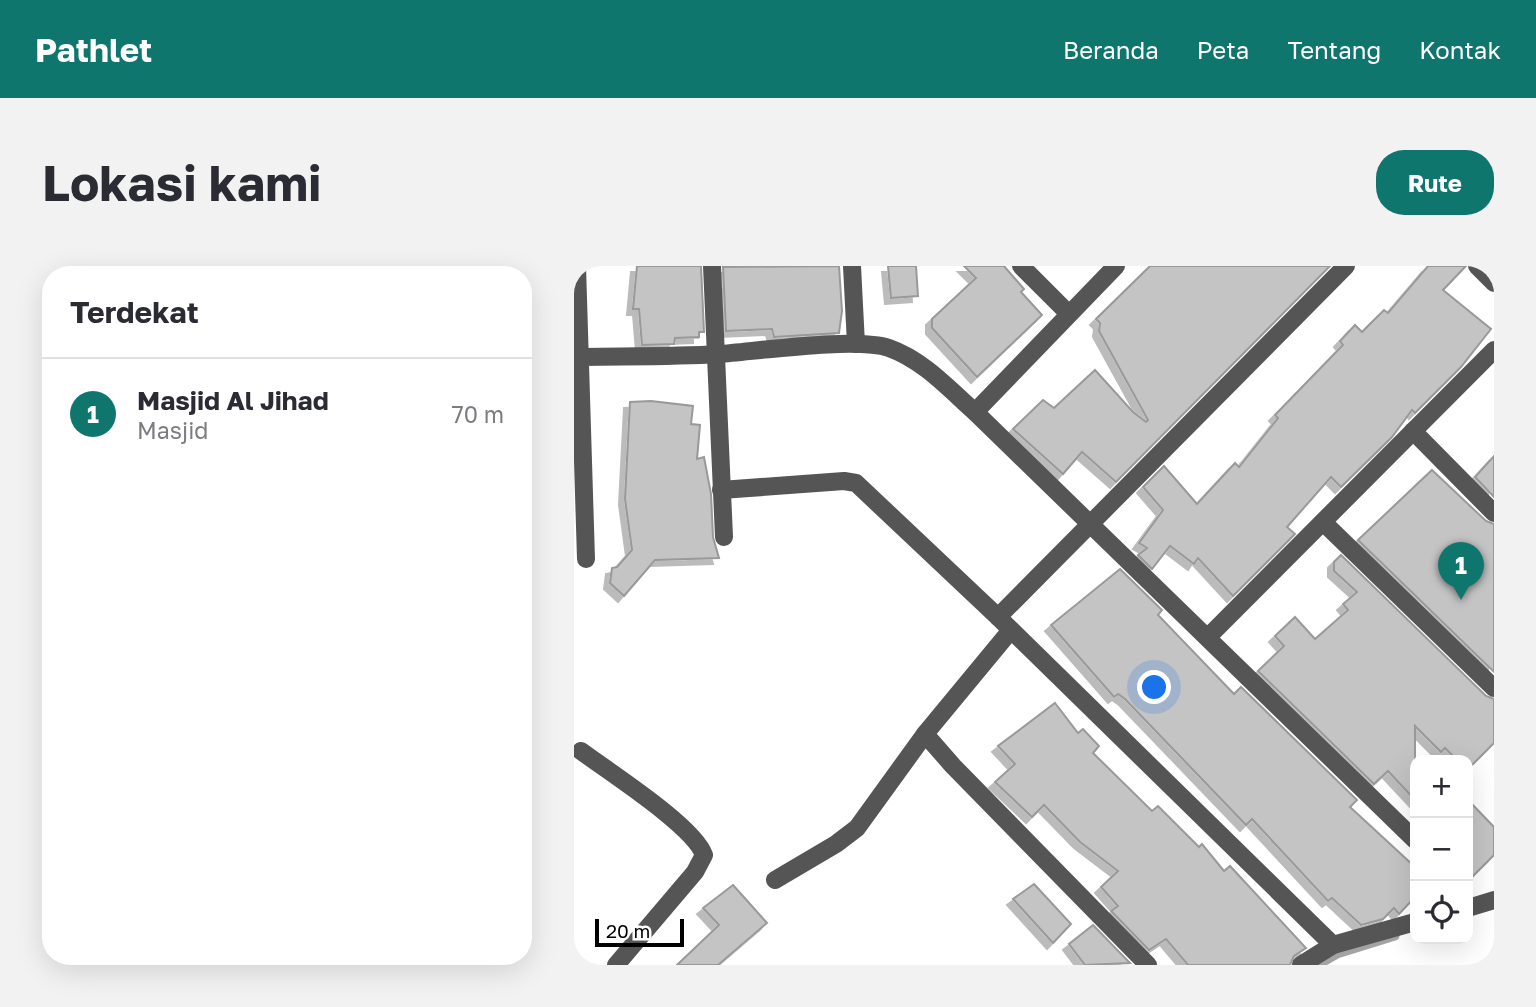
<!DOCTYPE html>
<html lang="id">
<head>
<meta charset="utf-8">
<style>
  body { margin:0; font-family:"Golos Text",sans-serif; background:#f2f2f3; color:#2b2b33 }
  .controls { position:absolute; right:21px; bottom:21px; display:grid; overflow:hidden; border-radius:14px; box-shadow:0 7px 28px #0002 }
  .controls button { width:63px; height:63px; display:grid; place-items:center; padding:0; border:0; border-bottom:2px solid #e1e1e2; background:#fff; color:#2b2b33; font:35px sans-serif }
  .scale { position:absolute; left:21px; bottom:18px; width:89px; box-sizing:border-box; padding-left:7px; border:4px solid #000; border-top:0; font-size:19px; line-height:24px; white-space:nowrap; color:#000; -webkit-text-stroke:5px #fff; paint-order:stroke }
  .you { position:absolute; left:581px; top:422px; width:24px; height:24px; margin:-18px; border:5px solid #fff; border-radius:50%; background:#1a73e8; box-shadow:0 0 0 10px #1a73e833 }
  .badge { display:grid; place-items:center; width:46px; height:46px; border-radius:50%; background:#0f766e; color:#fff; font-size:23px; font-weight:700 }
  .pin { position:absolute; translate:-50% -58px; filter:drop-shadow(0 2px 4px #0008) }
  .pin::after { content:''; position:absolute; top:37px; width:24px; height:21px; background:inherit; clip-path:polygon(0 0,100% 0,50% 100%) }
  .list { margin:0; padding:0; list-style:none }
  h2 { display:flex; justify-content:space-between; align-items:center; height:91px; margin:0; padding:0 28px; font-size:30px }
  h2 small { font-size:23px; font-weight:400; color:#7c7c81 }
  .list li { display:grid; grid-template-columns:46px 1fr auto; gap:21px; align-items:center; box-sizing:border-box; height:112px; padding:0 28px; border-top:2px solid #e1e1e2 }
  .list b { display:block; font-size:26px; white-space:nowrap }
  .list p { margin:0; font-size:23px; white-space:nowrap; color:#7c7c81 }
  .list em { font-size:23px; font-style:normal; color:#7c7c81 }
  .icon { flex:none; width:38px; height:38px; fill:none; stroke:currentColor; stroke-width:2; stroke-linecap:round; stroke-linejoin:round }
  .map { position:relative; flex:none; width:920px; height:699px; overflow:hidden; border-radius:28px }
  header { display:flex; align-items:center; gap:42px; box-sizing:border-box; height:98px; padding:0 35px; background:#0f766e; color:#fff }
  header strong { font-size:33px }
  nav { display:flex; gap:38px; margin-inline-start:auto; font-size:24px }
  .intro { display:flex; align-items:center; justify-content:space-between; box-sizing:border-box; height:168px; padding:0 42px }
  h1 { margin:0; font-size:49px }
  .button { padding:18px 32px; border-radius:28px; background:#0f766e; color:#fff; font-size:24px; font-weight:700 }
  main { display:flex; gap:42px; padding:0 42px }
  aside { flex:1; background:#fff; border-radius:28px; box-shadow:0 7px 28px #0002 }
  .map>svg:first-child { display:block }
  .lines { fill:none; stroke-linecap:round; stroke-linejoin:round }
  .stream { stroke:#a3a3a3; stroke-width:9 }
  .building { fill:#c4c4c4; stroke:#999; stroke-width:2; filter:url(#shadow) }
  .minor { stroke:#555; stroke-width:18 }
</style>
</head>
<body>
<header>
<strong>Pathlet</strong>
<nav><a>Beranda</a><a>Peta</a><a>Tentang</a><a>Kontak</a></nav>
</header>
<div class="intro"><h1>Lokasi kami</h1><a class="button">Rute</a></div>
<main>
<aside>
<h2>Terdekat<small></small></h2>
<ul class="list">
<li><span class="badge">1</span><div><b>Masjid Al Jihad</b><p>Masjid</p></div><em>70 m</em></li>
</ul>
</aside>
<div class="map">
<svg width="920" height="699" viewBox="0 0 920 699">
  <defs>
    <filter id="shadow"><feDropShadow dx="-6" dy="6" stdDeviation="0" flood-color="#0004"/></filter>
  </defs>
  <rect width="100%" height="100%" fill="#fff"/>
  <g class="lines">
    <path class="stream" d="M744,699L763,688L821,670"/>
  </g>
  <g class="building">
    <path d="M63,0H127L130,66H125V71L101,72L100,78L68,79L65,43H59Z"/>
    <path d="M265,0L268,45L265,67L200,71L198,63L152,65L149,1Z"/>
    <path d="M314,0H342L344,30L317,32Z"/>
    <path d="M390,0H430L450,23L447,26L468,49L403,111L358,62V53L402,12Z"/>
    <path d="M576,0H756L542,216L508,186L489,208L439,163L469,134L480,142L521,104L559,146L572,156L574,154L525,65L526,57L522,53Z"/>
    <path d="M854,0H892L869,24L917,63L887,101L841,147L838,144L818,171L767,221L757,211L713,261L721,268L659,330L624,292L620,298L596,280L578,303L564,289L573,282L565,277L589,244L569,221L590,200L623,238L661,197L665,201L704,152L701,149L769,79L766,75L781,59L788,66L810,44L814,47Z"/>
    <path d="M77,135L119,140L117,158L126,159L123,193L130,191L137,228L139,271L145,292L81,294L50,330L36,317L38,302L43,301L58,284L51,233L56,136Z"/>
    <path d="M920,190V231L901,211Z"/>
    <path d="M858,204L912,255L920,258V406L784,274Z"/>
    <path d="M767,289L912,430L920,433V477L894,503V494H883L871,482L867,486L841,460V534L814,505L800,518L684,405L710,380L701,370L721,351L741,373L774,344L769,338L783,326L760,305V296Z"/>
    <path d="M546,303L588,344L584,349L660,428L667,421L783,534L776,541L841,601V631L825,648L820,642L809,653L787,659L758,632L754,635L678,553L672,559L551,433L544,428L540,431L477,359Z"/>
    <path d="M481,437L504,467L509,463L525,480L519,487L578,545L584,540L625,581L628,578L650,605L656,600L732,682L720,690L716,699H614L592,673L575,684L537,645L544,640L527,621L544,605L506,576L470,539L458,551L421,516L441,498L424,480Z"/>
    <path d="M894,534L920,561V589L894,615Z"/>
    <path d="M460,618L497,658L479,677L439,633Z"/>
    <path d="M159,619L193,657L144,699H103L145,659L129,642Z"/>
    <path d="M519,659L556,697L511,699L495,678Z"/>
  </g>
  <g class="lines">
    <g class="minor">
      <path d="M3,0L12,293"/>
      <path d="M138,0L150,271"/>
      <path d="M278,0L282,78"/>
      <path d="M447,0L495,48"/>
      <path d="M903,0L920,17"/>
      <path d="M0,91C48,90 97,91 145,88C185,85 281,71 315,82C349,94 375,123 401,146L841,574"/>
      <path d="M401,146L542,0"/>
      <path d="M839,165L920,247"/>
      <path d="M147,224L270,215L282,217L424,351L759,679"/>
      <path d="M749,256L920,422"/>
      <path d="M424,351L772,0"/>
      <path d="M437,364L351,468L379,500L574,699"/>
      <path d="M634,371L920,84"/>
      <path d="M7,485C35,506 120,560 130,589L121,606L42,699"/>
      <path d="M201,614L262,578L283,562L351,468"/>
      <path d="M894,642L920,634"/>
      <path d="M727,699L759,679L841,656"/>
    </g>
  </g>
</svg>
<div class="controls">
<button>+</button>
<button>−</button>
<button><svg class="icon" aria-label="locate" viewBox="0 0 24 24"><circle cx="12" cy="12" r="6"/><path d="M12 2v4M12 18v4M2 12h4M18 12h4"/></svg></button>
</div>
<div class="scale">20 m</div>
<div class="you"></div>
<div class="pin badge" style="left:887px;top:334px">1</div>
</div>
</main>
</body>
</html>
